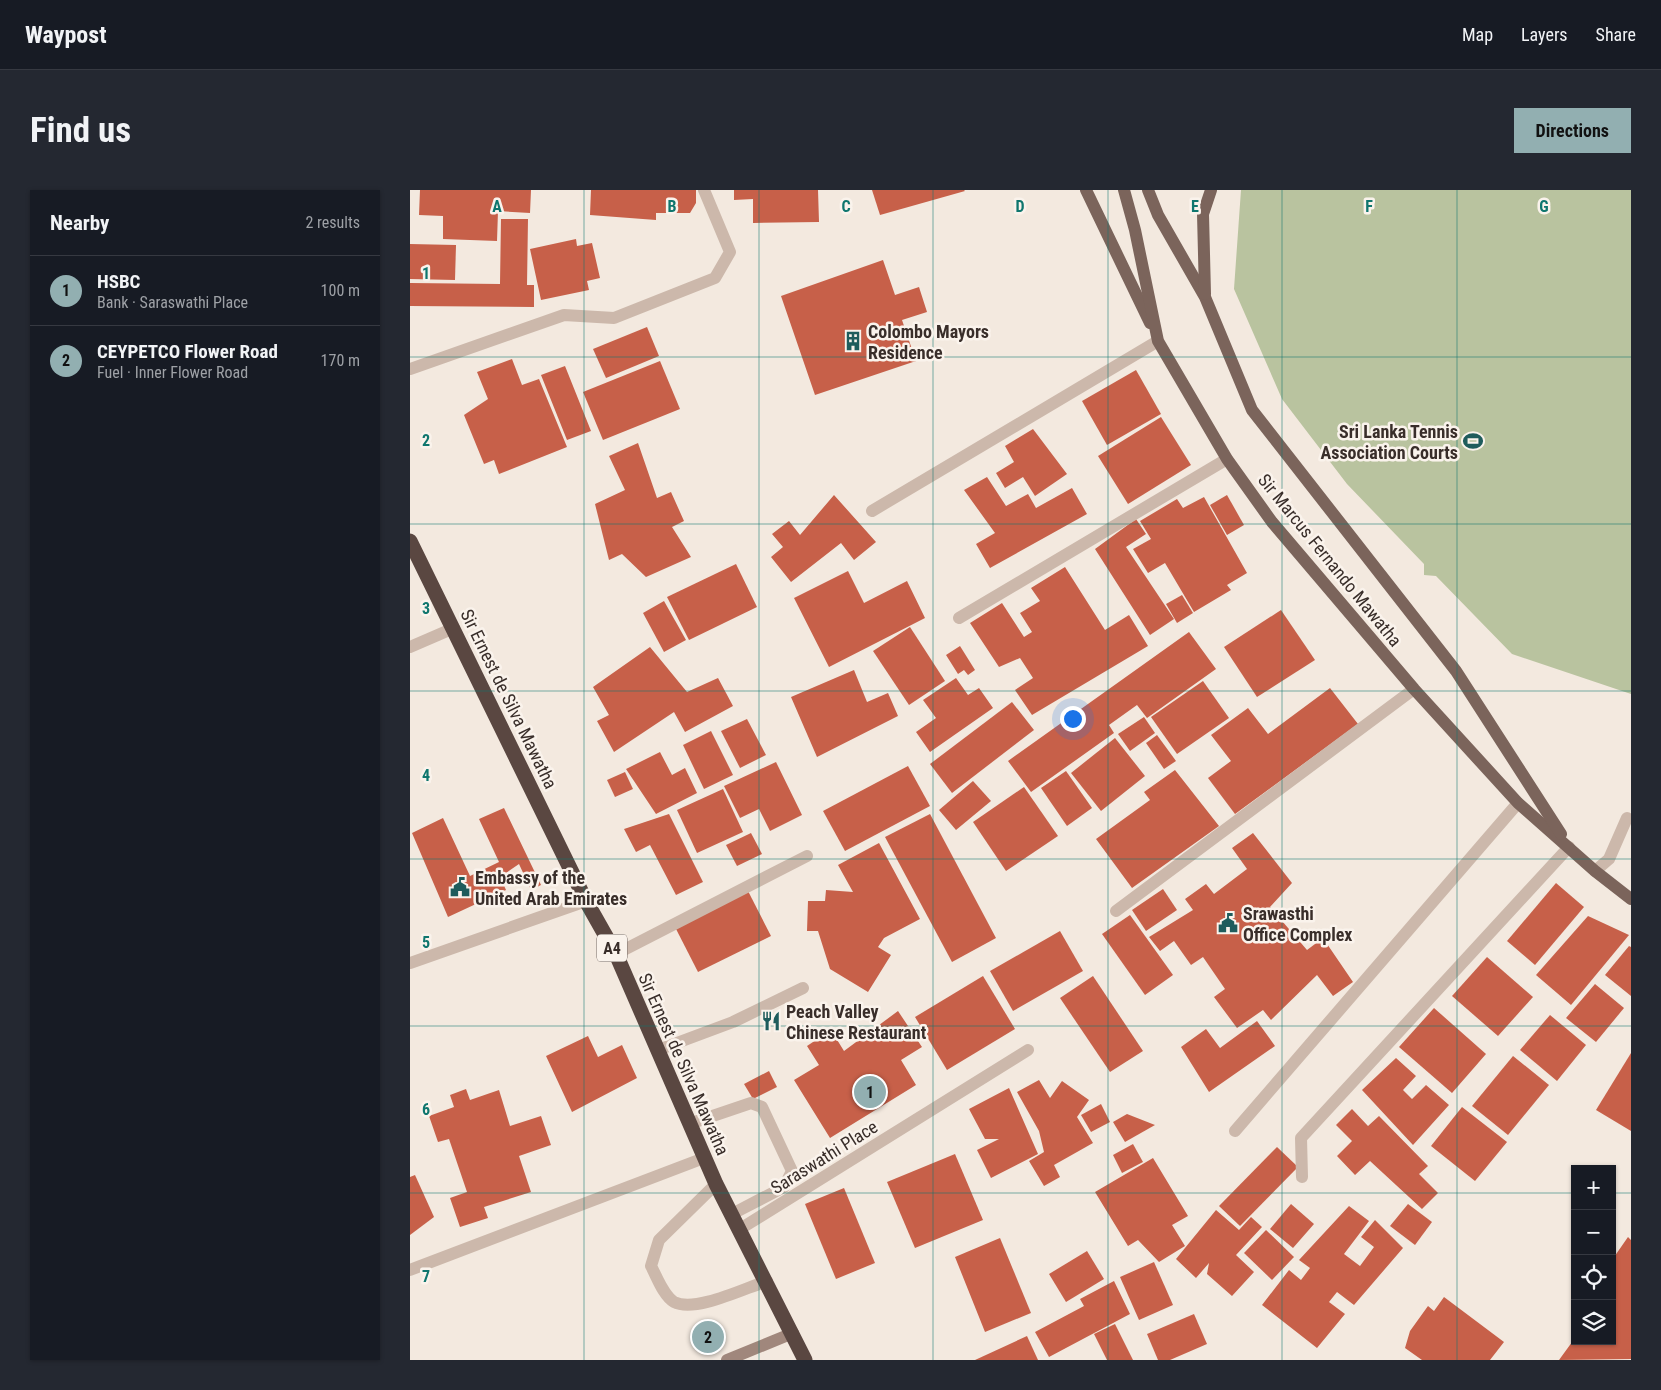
<!DOCTYPE html>
<html lang="en">
<head>
<meta charset="utf-8">
<style>
  body { margin:0; font-family:"Roboto Condensed",sans-serif; background:#242831; color:#f1f3f6 }
  .controls { position:absolute; right:15px; bottom:15px; display:grid; overflow:hidden; border-radius:0px; box-shadow:0 1px 4px #0004 }
  .controls button { width:45px; height:45px; display:grid; place-items:center; padding:0; border:0; border-bottom:1px solid #363941; background:#171b24; color:#f1f3f6; font:25px sans-serif }
  .you { position:absolute; left:662px; top:528px; width:18px; height:18px; margin:-12px; border:4px solid #fff; border-radius:50%; background:#1a73e8; box-shadow:0 0 0 8px #1a73e833 }
  .badge { display:grid; place-items:center; width:32px; height:32px; border-radius:50%; background:#92afb1; color:#111; font-size:16px; font-weight:700 }
  .pin { position:absolute; translate:-50% -50%; border:2px solid #fff; box-shadow:0 1px 5px #0006 }
  .list { margin:0; padding:0; list-style:none }
  h2 { display:flex; justify-content:space-between; align-items:center; height:65px; margin:0; padding:0 20px; font-size:21px }
  h2 small { font-size:16px; font-weight:400; color:#9ea1a6 }
  .list li { display:grid; grid-template-columns:32px 1fr auto; gap:15px; align-items:center; box-sizing:border-box; height:70px; padding:0 20px; border-top:1px solid #363941 }
  .list b { display:block; font-size:19px; white-space:nowrap }
  .list p { margin:0; font-size:16px; white-space:nowrap; color:#9ea1a6 }
  .list em { font-size:16px; font-style:normal; color:#9ea1a6 }
  .icon { flex:none; width:28px; height:28px; fill:none; stroke:currentColor; stroke-width:2; stroke-linecap:round; stroke-linejoin:round }
  .map { position:relative; flex:none; width:1221px; height:1170px; overflow:hidden; border-radius:0px }
  header { display:flex; align-items:center; gap:30px; box-sizing:border-box; height:70px; padding:0 25px; background:#171b24; border-bottom:1px solid #363941 }
  header strong { font-size:24px }
  nav { display:flex; gap:28px; margin-inline-start:auto; font-size:18px }
  .intro { display:flex; align-items:center; justify-content:space-between; box-sizing:border-box; height:120px; padding:0 30px }
  h1 { margin:0; font-size:35px }
  .button { padding:12px 22px; border-radius:0px; background:#92afb1; color:#111; font-size:18px; font-weight:700 }
  main { display:flex; gap:30px; padding:0 30px }
  aside { flex:1; background:#171b24; border-radius:0px; box-shadow:0 1px 4px #0004 }
  .map>svg:first-child { display:block }
  .green { fill:#b9c39f }
  .building { fill:#c76049 }
  .lines { fill:none; stroke-linecap:round; stroke-linejoin:round }
  .lane { stroke:#ccb8ab; stroke-width:12 }
  .street { stroke:#ccb8ab; stroke-width:12 }
  .secondary { stroke:#a0877c; stroke-width:12 }
  .primary { stroke:#7b645b; stroke-width:12 }
  .highway { stroke:#5a4741; stroke-width:15 }
  .grid { fill:none; stroke:#0f766e; stroke-width:1; stroke-opacity:0.55 }
  .labels { text-anchor:middle; dominant-baseline:central; stroke-width:5; stroke-linejoin:round; paint-order:stroke }
  .shield { fill:#faf3ec; stroke:#736964; stroke-width:1 }
  .shield-label { font-size:16px; font-weight:bold; fill:#392e2a }
  .poi-label { font-size:18px; font-weight:bold; fill:#392e2a; stroke:#faf3ec; text-anchor:start }
  .street-label { font-size:18px; fill:#392e2a; stroke:#faf3ec }
  .grid-label { font-size:16px; text-anchor:middle; font-weight:bold; fill:#0f766e; stroke:#faf3ec; stroke-width:5; stroke-linejoin:round; paint-order:stroke }
</style>
</head>
<body>
<header>
<strong>Waypost</strong>
<nav><a>Map</a><a>Layers</a><a>Share</a></nav>
</header>
<div class="intro"><h1>Find us</h1><a class="button">Directions</a></div>
<main>
<aside>
<h2>Nearby<small>2 results</small></h2>
<ul class="list">
<li><span class="badge">1</span><div><b>HSBC</b><p>Bank · Saraswathi Place</p></div><em>100 m</em></li>
<li><span class="badge">2</span><div><b>CEYPETCO Flower Road</b><p>Fuel · Inner Flower Road</p></div><em>170 m</em></li>
</ul>
</aside>
<div class="map">
<svg width="1221" height="1170" viewBox="0 0 1221 1170">
  <rect width="100%" height="100%" fill="#f3e9df"/>
  <path class="green" d="M831,0H1221V504L1102,464L1026,386L1014,385V374L937,294L872,209L824,99Z"/>
  <g class="building">
    <path d="M10,0H121L120,23L88,21L87,51L33,49V26L9,25Z"/>
    <path d="M181,0H286V13L280,23H246V30L180,25Z"/>
    <path d="M324,0H408L409,32L343,33V9L324,10Z"/>
    <path d="M462,0H554L555,1L470,25Z"/>
    <path d="M91,29H118L117,95H124V117L0,116V93L90,94Z"/>
    <path d="M166,49L167,56L182,53L190,88L177,91L179,100L131,110L120,59Z"/>
    <path d="M0,54L46,55L45,90L0,89Z"/>
    <path d="M473,70L485,105L509,97L517,122L492,130L506,171L405,205L371,106Z"/>
    <path d="M237,137L249,166L196,188L183,159Z"/>
    <path d="M102,169L112,195L129,189L157,257L89,284L84,270L74,274L54,225L78,209L67,182Z"/>
    <path d="M250,171L270,219L193,250L173,202Z"/>
    <path d="M155,176L181,241L157,250L131,185Z"/>
    <path d="M726,180L751,224L697,255L672,211Z"/>
    <path d="M751,227L781,275L718,314L688,266Z"/>
    <path d="M623,239L657,284L625,306L613,287L595,298L586,283L604,272L595,256Z"/>
    <path d="M228,253L247,308L261,302L274,331L262,337L281,367L236,387L212,364L199,370L185,314L215,300L199,266Z"/>
    <path d="M577,287L596,316L618,304L626,318L662,298L677,324L580,378L566,354L585,343L554,300Z"/>
    <path d="M424,305L466,352L444,370L431,353L381,392L361,367L373,357L362,344L379,331L390,345Z"/>
    <path d="M817,305L834,335L817,345L800,315Z"/>
    <path d="M794,307L837,383L817,395L821,400L784,422L755,373L738,383L723,359L741,349L730,331L767,309L773,318Z"/>
    <path d="M726,329L736,344L716,357L764,429L740,445L685,359Z"/>
    <path d="M326,374L347,417L279,450L257,407Z"/>
    <path d="M655,377L695,440L719,425L738,456L622,525L605,500L623,488L610,468L589,477L560,433L592,413L614,447L622,442L610,423L630,411L621,398Z"/>
    <path d="M438,381L454,413L497,391L515,428L419,477L384,408Z"/>
    <path d="M772,405L783,423L767,433L756,414Z"/>
    <path d="M254,411L276,450L254,462L233,423Z"/>
    <path d="M871,420L905,470L847,507L814,457Z"/>
    <path d="M500,437L535,491L499,515L463,461Z"/>
    <path d="M779,442L806,479L737,528L727,515L699,535L704,543L621,602L598,571Z"/>
    <path d="M550,456L565,480L558,485L554,480L548,484L536,465Z"/>
    <path d="M240,457L277,502L308,488L323,516L275,542L264,522L204,562L187,531L199,525L183,497Z"/>
    <path d="M444,480L457,512L478,503L488,526L407,567L381,507Z"/>
    <path d="M546,488L558,505L569,498L583,518L520,562L506,542L526,528L513,510Z"/>
    <path d="M793,491L819,528L767,564L741,527Z"/>
    <path d="M920,498L948,534L825,624L798,588L821,571L801,545L838,518L858,544Z"/>
    <path d="M602,512L624,540L542,603L520,574Z"/>
    <path d="M734,527L745,543L720,561L708,544Z"/>
    <path d="M337,529L356,565L330,578L311,541Z"/>
    <path d="M301,541L323,585L294,599L273,555Z"/>
    <path d="M747,545L766,571L754,579L736,553Z"/>
    <path d="M705,548L735,586L691,621L661,583Z"/>
    <path d="M250,562L262,585L275,578L287,603L246,624L216,579Z"/>
    <path d="M366,572L392,625L360,641L349,619L330,628L314,596Z"/>
    <path d="M498,576L520,616L435,661L413,621Z"/>
    <path d="M765,580L809,636L722,698L686,649L740,610L734,602Z"/>
    <path d="M656,581L682,618L657,636L631,598Z"/>
    <path d="M215,582L223,599L205,607L197,590Z"/>
    <path d="M563,591L581,611L546,640L529,620Z"/>
    <path d="M614,597L648,646L596,681L563,632Z"/>
    <path d="M313,599L333,642L287,663L267,620Z"/>
    <path d="M94,618L131,695L121,700L109,674L90,687L96,700L38,727L2,643L33,628L60,686L89,672L69,629Z"/>
    <path d="M259,624L293,692L266,705L240,655L226,662L214,639Z"/>
    <path d="M520,624L586,748L542,772L475,647Z"/>
    <path d="M341,643L352,664L327,676L316,655Z"/>
    <path d="M843,643L882,693L860,717L897,760L913,748L943,792L923,806L907,785L861,830L853,820L827,838L804,807L815,799L793,767L781,775L764,751L750,761L739,747L783,720L775,709L796,694L804,704L837,679L822,658Z"/>
    <path d="M469,653L510,729L474,748L468,757L481,765L458,802L420,779L408,741H397L398,711H415L416,700L443,702L428,675Z"/>
    <path d="M1146,693L1174,717L1125,775L1097,751Z"/>
    <path d="M753,699L767,720L736,741L722,720Z"/>
    <path d="M338,701L361,746L288,782L265,737Z"/>
    <path d="M720,725L763,785L735,805L692,744Z"/>
    <path d="M1178,726L1219,745L1161,815L1126,785Z"/>
    <path d="M650,741L673,781L603,821L580,781Z"/>
    <path d="M1219,756L1221,757V806L1195,785Z"/>
    <path d="M1077,767L1123,807L1088,846L1042,806Z"/>
    <path d="M573,786L605,839L537,880L505,827Z"/>
    <path d="M683,786L733,861L700,882L650,808Z"/>
    <path d="M1185,794L1214,818L1186,852L1156,828Z"/>
    <path d="M1024,818L1076,864L1042,903L989,857Z"/>
    <path d="M488,821L512,857L491,870L506,895L420,948L384,890L409,875L397,856L421,840L434,861Z"/>
    <path d="M1140,825L1176,855L1147,891L1110,860Z"/>
    <path d="M847,831L865,856L799,902L771,857L796,839L810,858Z"/>
    <path d="M178,846L188,867L212,855L227,888L162,922L136,866Z"/>
    <path d="M1221,863V941L1186,920Z"/>
    <path d="M1103,866L1139,895L1098,945L1062,916Z"/>
    <path d="M986,868L1006,886L993,900L1002,909L1016,895L1039,915L1003,955L952,900Z"/>
    <path d="M359,881L367,897L343,909L334,894Z"/>
    <path d="M629,890L640,908L652,891L679,910L667,927L683,953L644,975L650,987L634,996L619,971L634,962L629,941L607,902Z"/>
    <path d="M599,898L628,964L581,988L567,960L589,949H575L559,919Z"/>
    <path d="M56,899L60,910L89,900L100,936L131,926L141,955L109,966L121,1002L74,1017L78,1028L50,1037L40,1008L57,1002L39,949L28,952L19,926L44,917L40,905Z"/>
    <path d="M691,914L700,932L681,942L671,925Z"/>
    <path d="M1052,917L1097,952L1065,991L1021,956Z"/>
    <path d="M942,919L958,936L969,926L1018,976L1009,984L1028,1003L1012,1019L960,971L945,985L927,966L942,951L926,935Z"/>
    <path d="M717,924L745,935L715,952L703,932Z"/>
    <path d="M723,954L733,972L712,983L703,965Z"/>
    <path d="M867,957L888,977L830,1036L809,1016Z"/>
    <path d="M545,964L573,1030L505,1058L477,992Z"/>
    <path d="M743,968L778,1026L762,1035L775,1056L749,1072L728,1050L718,1056L685,1002Z"/>
    <path d="M5,985L24,1027L0,1045V987Z"/>
    <path d="M434,998L465,1073L426,1089L395,1014Z"/>
    <path d="M881,1014L904,1034L883,1058L860,1039Z"/>
    <path d="M998,1014L1022,1032L1005,1055L980,1036Z"/>
    <path d="M939,1016L959,1031L934,1064L950,1076L964,1057L951,1047L965,1030L993,1058L944,1115L927,1102L919,1112L935,1124L907,1158L852,1115L879,1080L891,1090L900,1078L889,1070Z"/>
    <path d="M806,1020L829,1040L841,1027L852,1037L826,1065L844,1082L822,1106L797,1084L799,1073L786,1088L766,1069Z"/>
    <path d="M856,1040L884,1067L862,1090L834,1063Z"/>
    <path d="M1218,1047L1221,1050V1169L1149,1170L1165,1148V1151H1202V1070Z"/>
    <path d="M590,1048L621,1123L575,1142L545,1067Z"/>
    <path d="M677,1061L694,1089L656,1112L639,1084Z"/>
    <path d="M744,1072L763,1115L729,1130L710,1087Z"/>
    <path d="M704,1091L720,1124L639,1167L625,1142L674,1116L670,1109Z"/>
    <path d="M1034,1107L1094,1152L1080,1170H1012L995,1158L1000,1141L1018,1116L1024,1121Z"/>
    <path d="M784,1124L797,1154L760,1170H748L737,1144Z"/>
    <path d="M705,1134L723,1170H697L684,1144Z"/>
    <path d="M617,1146L628,1170H565Z"/>
  </g>
  <g class="lines">
    <g class="lane">
      <path d="M0,179L154,125L204,128L305,88L320,62L294,0"/>
      <path d="M462,321L748,151"/>
      <path d="M1185,681L1199,669L1217,628"/>
      <path d="M206,764L397,666"/>
      <path d="M248,860L323,832L393,798"/>
      <path d="M279,934L341,913L352,917L382,981L374,997L322,1024"/>
      <path d="M892,987L891,948L1159,657"/>
      <path d="M306,994L249,1050L241,1076C247,1087 253,1105 264,1112C285,1123 335,1098 357,1091"/>
    </g>
    <g class="street">
      <path d="M549,428L817,269"/>
      <path d="M0,457L44,438"/>
      <path d="M706,721L1004,499"/>
      <path d="M0,773L176,711"/>
      <path d="M825,941L1108,613"/>
      <path d="M330,1039L618,860"/>
      <path d="M0,1080L294,968"/>
    </g>
    <path class="secondary" d="M317,1170L383,1143"/>
    <g class="primary">
      <path d="M676,0L740,133"/>
      <path d="M714,0L725,40L748,151L817,269L862,332L1004,499L1108,613L1185,681L1221,709"/>
      <path d="M738,0L748,25L795,107L842,220L1046,481L1151,644"/>
      <path d="M795,104L793,24L801,0"/>
    </g>
    <path class="highway" d="M0,351L176,711L206,764L306,994L395,1170"/>
  </g>
  <path class="grid" d="M174,0V1170M349,0V1170M523,0V1170M698,0V1170M872,0V1170M1047,0V1170M0,167H1221M0,334H1221M0,501H1221M0,669H1221M0,836H1221M0,1003H1165M1202,1003H1221"/>
  <defs>
    <symbol id="building-bare" viewBox="-9 -9 18 18"><path d="M-4-6H4V6H1V3H-1V6H-4ZM-2.5-4.3h1.7v1.8h-1.7ZM.8-4.3h1.7v1.8H.8ZM-2.5-1h1.7V.8h-1.7ZM.8-1h1.7V.8H.8Z" fill="#1f5c5c" stroke="#faf3ec" stroke-width="2.5" paint-order="stroke"/></symbol>
    <symbol id="stadium-bare" viewBox="-9 -9 18 18"><path d="M0-5a6.5 5 0 1 0 0 10a6.5 5 0 1 0 0-10ZM-3.5-1.8h7v3.6h-7Z" fill="#1f5c5c" stroke="#faf3ec" stroke-width="2.5" paint-order="stroke"/></symbol>
    <symbol id="civic-bare" viewBox="-9 -9 18 18"><path d="M-.6-6.5H3V-4.5H.6V-3L4-1V1h2V6H-6V1h2V-1L-.6-3ZM-1.2 2.5V6h2.4V2.5Z" fill="#1f5c5c" stroke="#faf3ec" stroke-width="2.5" paint-order="stroke"/></symbol>
    <symbol id="restaurant-bare" viewBox="-9 -9 18 18"><path d="M-5-6h1v4h1v-4h1v4h1v-4h1v5L-1.5 .5V6h-2V.5L-5-1ZM5-6V6H3V1.5H1.5Q1.5-4 5-6Z" fill="#1f5c5c" stroke="#faf3ec" stroke-width="2.5" paint-order="stroke"/></symbol>
  </defs>
  <g fill-rule="evenodd">
    <use href="#building-bare" x="429" y="137" width="28" height="28"/>
    <use href="#stadium-bare" x="1049" y="237" width="28" height="28"/>
    <use href="#civic-bare" x="36" y="683" width="28" height="28"/>
    <use href="#civic-bare" x="804" y="719" width="28" height="28"/>
    <use href="#restaurant-bare" x="347" y="817" width="28" height="28"/>
  </g>
  <g class="labels">
    <rect class="shield" x="187" y="744.5" width="30" height="27" rx="4"/>
    <g class="shield-label">
      <text x="202" y="758">A4</text>
    </g>
    <g class="poi-label">
      <text x="458" y="141">Colombo Mayors<tspan x="458" dy="21">Residence</tspan></text>
      <text x="1048" y="241" text-anchor="end">Sri Lanka Tennis<tspan x="1048" dy="21">Association Courts</tspan></text>
      <text x="65" y="687">Embassy of the<tspan x="65" dy="21">United Arab Emirates</tspan></text>
      <text x="833" y="723">Srawasthi<tspan x="833" dy="21">Office Complex</tspan></text>
      <text x="376" y="821">Peach Valley<tspan x="376" dy="21">Chinese Restaurant</tspan></text>
    </g>
    <g class="street-label">
      <text transform="translate(920 370) rotate(51)">Sir Marcus Fernando Mawatha</text>
      <text transform="translate(99 509) rotate(64)">Sir Ernest de Silva Mawatha</text>
      <text transform="translate(274 874) rotate(66)">Sir Ernest de Silva Mawatha</text>
      <text transform="translate(414 967) rotate(-32)">Saraswathi Place</text>
    </g>
  </g>
  <g class="grid-label">
    <text x="87" y="22">A</text>
    <text x="262" y="22">B</text>
    <text x="436" y="22">C</text>
    <text x="610" y="22">D</text>
    <text x="785" y="22">E</text>
    <text x="959" y="22">F</text>
    <text x="1134" y="22">G</text>
    <text x="16" y="89">1</text>
    <text x="16" y="256">2</text>
    <text x="16" y="424">3</text>
    <text x="16" y="591">4</text>
    <text x="16" y="758">5</text>
    <text x="16" y="925">6</text>
    <text x="16" y="1092">7</text>
  </g>
</svg>
<div class="controls">
<button>+</button>
<button>−</button>
<button><svg class="icon" aria-label="locate" viewBox="0 0 24 24"><circle cx="12" cy="12" r="6"/><path d="M12 2v4M12 18v4M2 12h4M18 12h4"/></svg></button>
<button><svg class="icon" aria-label="layers" viewBox="0 0 24 24"><path d="M12 4l9 5-9 5-9-5zM3 14l9 5 9-5"/></svg></button>
</div>
<div class="you"></div>
<div class="pin badge" style="left:460px;top:902px">1</div>
<div class="pin badge" style="left:298px;top:1147px">2</div>
</div>
</main>
</body>
</html>
